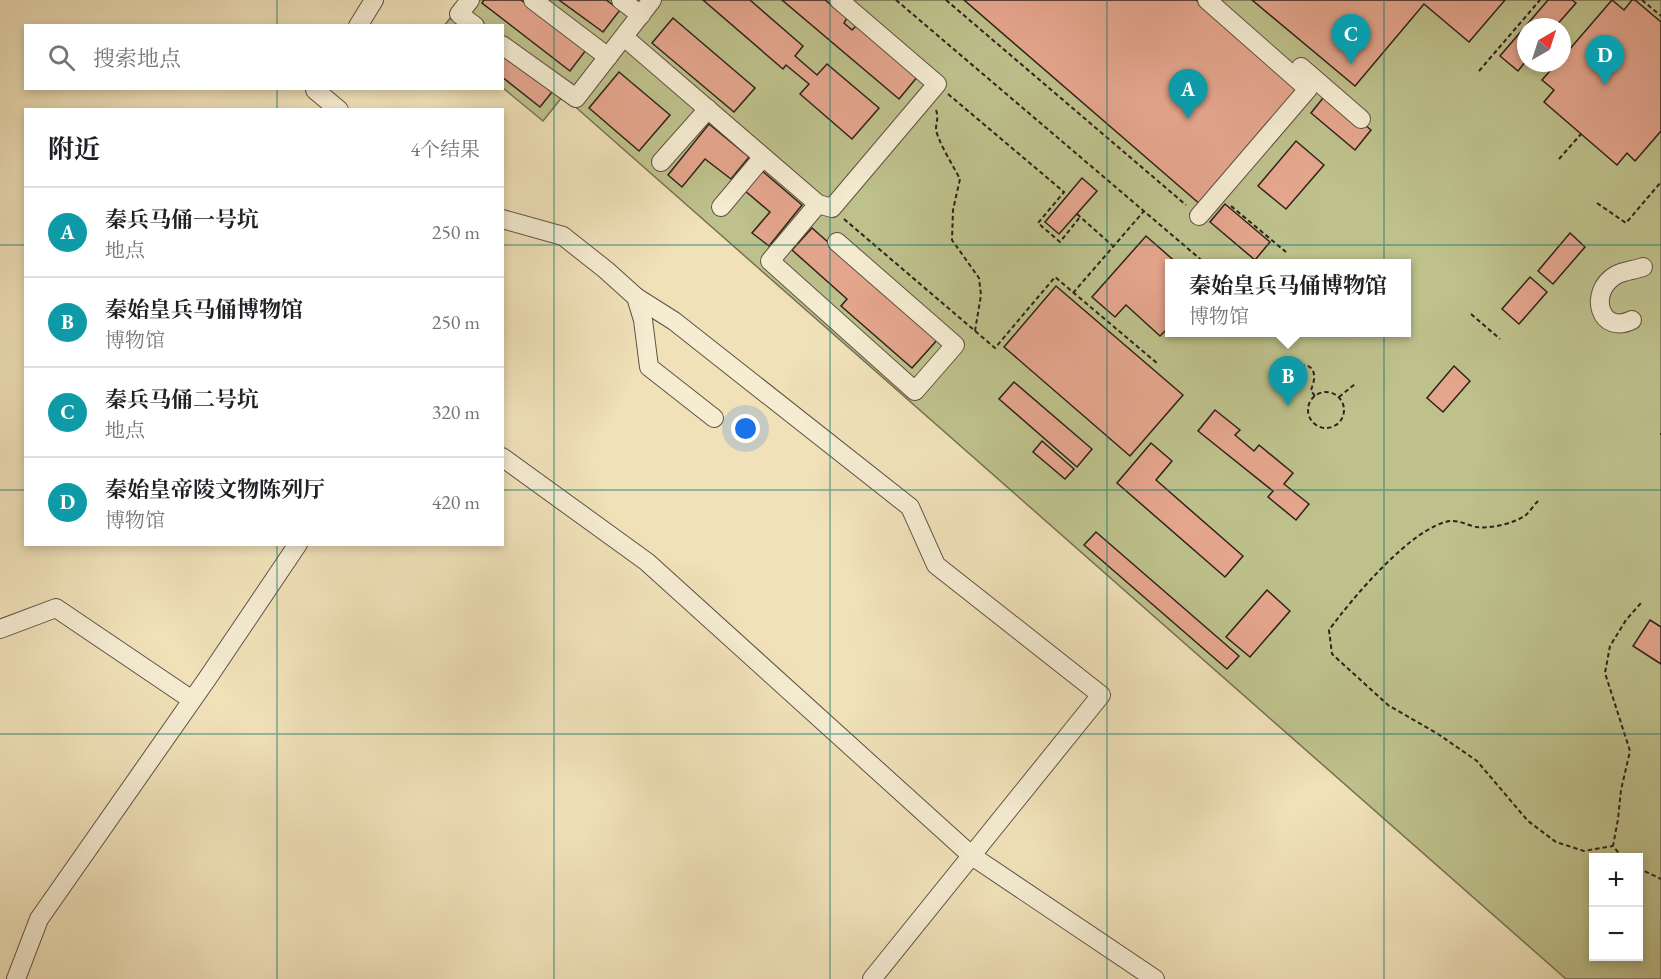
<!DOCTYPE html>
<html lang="zh">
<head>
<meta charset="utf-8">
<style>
  body { margin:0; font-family:"EB Garamond","Noto Serif SC",serif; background:#f6f6f6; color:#202124 }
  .controls { position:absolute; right:18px; bottom:18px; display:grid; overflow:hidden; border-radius:0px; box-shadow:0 3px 9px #0003 }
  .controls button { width:54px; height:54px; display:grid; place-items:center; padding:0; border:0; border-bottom:2px solid #e0e0e0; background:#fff; color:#202124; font:30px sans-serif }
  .compass { position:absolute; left:1517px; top:18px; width:54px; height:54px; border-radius:50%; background:#fff; box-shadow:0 3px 9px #0003; rotate:39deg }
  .you { position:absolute; left:746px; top:429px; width:21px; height:21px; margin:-15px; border:4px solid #fff; border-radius:50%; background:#1a73e8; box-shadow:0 0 0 9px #1a73e833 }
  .badge { display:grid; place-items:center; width:39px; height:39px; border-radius:50%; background:#8f2418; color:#fff; font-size:20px; font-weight:700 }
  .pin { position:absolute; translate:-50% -50px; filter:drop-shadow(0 2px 3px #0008) }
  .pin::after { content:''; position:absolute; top:32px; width:21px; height:18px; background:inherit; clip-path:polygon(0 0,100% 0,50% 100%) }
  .popup { position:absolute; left:1165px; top:259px; width:246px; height:78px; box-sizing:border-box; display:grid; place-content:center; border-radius:0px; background:#fff; filter:drop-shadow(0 2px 4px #0005); font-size:20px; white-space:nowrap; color:#757577 }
  .popup b { font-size:22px; color:#202124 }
  .popup::after { content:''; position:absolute; left:50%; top:100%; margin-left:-12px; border:12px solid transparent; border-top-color:#fff }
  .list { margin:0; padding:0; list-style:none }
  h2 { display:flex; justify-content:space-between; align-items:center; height:78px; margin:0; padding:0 24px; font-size:26px }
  h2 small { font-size:20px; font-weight:400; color:#757577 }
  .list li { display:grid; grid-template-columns:39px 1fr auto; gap:18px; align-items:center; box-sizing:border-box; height:90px; padding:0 24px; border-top:2px solid #e0e0e0 }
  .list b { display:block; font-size:22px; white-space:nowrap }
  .list p { margin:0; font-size:20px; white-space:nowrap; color:#757577 }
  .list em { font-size:20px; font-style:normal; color:#757577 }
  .icon { flex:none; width:33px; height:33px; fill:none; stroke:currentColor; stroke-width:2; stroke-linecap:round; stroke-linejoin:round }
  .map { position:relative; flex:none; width:1661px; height:979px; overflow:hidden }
  .search { position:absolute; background:#fff; box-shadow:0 3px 9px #0003; left:24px; top:24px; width:480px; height:66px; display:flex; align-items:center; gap:15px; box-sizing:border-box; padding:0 21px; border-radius:0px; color:#757577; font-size:22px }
  .panel { position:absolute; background:#fff; box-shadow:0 3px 9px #0003; left:24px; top:108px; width:480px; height:438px; border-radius:0px }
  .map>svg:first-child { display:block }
  .green { fill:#bec18c; stroke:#777153; stroke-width:1.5; fill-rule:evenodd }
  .building { fill:#e5a68e; stroke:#30211a; stroke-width:1.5 }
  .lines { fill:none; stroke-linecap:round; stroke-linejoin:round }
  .minor-casing { stroke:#605142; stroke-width:20 }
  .path { stroke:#30211a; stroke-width:2; stroke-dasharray:4.5 3; stroke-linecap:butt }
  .minor { stroke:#f5ecd2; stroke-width:18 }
  .grid { fill:none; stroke:#0f766e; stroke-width:1.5; stroke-opacity:0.55 }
</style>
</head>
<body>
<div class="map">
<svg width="1661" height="979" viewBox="0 0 1661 979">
  <rect width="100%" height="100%" fill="#f0e1b9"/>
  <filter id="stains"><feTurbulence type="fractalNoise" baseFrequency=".00333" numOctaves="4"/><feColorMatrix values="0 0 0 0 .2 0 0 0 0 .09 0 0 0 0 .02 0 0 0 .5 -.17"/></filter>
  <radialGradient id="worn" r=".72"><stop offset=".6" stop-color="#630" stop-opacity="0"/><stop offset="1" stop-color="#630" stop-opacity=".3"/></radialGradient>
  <path class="green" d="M464,0H1661V979H1566L563,96L543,121L503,88L502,26H444ZM1526,27H1562V63H1526ZM1170,264H1406V332H1170ZM1594,858H1638V956H1594Z"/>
  <g class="building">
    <path d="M484,0H521L586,50L570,71L482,3Z"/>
    <path d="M559,0H606L620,10L603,32Z"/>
    <path d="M703,0H750L803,46L795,56L817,75L827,64L879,108L852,139L800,94L809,84L786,65L783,69Z"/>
    <path d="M782,0H825L847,18L844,23L852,30L857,25L918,76L899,99Z"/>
    <path d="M964,0H1196L1301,90L1201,205Z"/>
    <path d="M1252,0H1505L1469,42L1424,4L1355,86Z"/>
    <path d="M1548,0H1572L1576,3L1555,27H1526V61L1518,71L1500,56Z"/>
    <path d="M1612,0L1624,10L1632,0H1635L1661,22V131L1635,161L1627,153L1617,165L1544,102L1554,90L1542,80L1557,63H1562V58Z"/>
    <path d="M673,18L755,88L734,112L652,43Z"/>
    <path d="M502,52L552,92L540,107L502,77Z"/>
    <path d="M619,72L670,115L639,151L589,108Z"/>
    <path d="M1327,93L1371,130L1355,150L1311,113Z"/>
    <path d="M709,124L749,157L731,179L705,159L682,187L668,175Z"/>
    <path d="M1296,141L1324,165L1286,209L1258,186Z"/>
    <path d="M761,170L802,205L769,246L752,233L770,212L744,190Z"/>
    <path d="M1082,178L1097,191L1059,234L1045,222Z"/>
    <path d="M1225,204L1270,242L1255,260L1210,222Z"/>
    <path d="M812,228L938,339L912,368L841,306L847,299L792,250Z"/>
    <path d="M1570,233L1585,247L1553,284L1538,271Z"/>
    <path d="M1146,236L1178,264H1170V326L1160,336L1126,305L1115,317L1092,297Z"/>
    <path d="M1530,277L1547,292L1519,324L1502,309Z"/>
    <path d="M1056,286L1183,395L1130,456L1004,347Z"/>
    <path d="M1454,366L1470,381L1443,412L1427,398Z"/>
    <path d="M1014,382L1092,449L1077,467L999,399Z"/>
    <path d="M1215,410L1240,430L1235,435L1254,451L1259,445L1293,473L1284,484L1309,504L1296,520L1268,497L1273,491L1198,431Z"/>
    <path d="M1042,441L1074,469L1065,479L1033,452Z"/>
    <path d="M1151,443L1172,461L1156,480L1243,556L1225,577L1117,483Z"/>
    <path d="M1096,532L1239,656L1227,669L1084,545Z"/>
    <path d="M1267,590L1290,611L1250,657L1226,637Z"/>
    <path d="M1650,620L1661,627V664L1633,646Z"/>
  </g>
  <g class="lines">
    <defs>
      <g id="minor">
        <path d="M470,0L459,14L475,26"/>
        <path d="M533,0L608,57"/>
        <path d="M621,0L641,15"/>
        <path d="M358,26L374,0"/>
        <path d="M624,37L818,204L832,208L937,84L839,0"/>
        <path d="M502,45L576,98L652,0"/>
        <path d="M1301,67L1361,119"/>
        <path d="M316,88L315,90L339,110"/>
        <path d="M661,162L708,109"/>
        <path d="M818,204L770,261L915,391L955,345L837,242"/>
        <path d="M721,207L763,157"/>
        <path d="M1199,216L1308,89L1207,0"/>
        <path d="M502,219L563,236L606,270L636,297L643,320L649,367L714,418"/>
        <path d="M636,297L674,321L910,507L936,565L1101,695L872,979"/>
        <path d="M1632,320C1600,336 1587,292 1616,275C1624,271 1635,270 1643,267"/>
        <path d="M502,457L647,562L972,856L1155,979"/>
        <path d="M0,629L56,608L192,700"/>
        <path d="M16,979L39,919L207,679L298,544"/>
      </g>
    </defs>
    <use href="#minor" class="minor-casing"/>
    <g class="path">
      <path d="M896,0L1206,264"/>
      <path d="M946,0L1186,205"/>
      <path d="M1642,0L1661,16"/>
      <path d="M1479,71L1540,0"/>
      <path d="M948,94L1064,192L1038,223L1060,242L1080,217"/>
      <path d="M936,110C939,118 936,122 936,129C937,140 955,169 960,179L953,210L952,240L979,278L981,295L975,331"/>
      <path d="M1559,159L1581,134"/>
      <path d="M1597,203L1626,223L1661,182"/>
      <path d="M1231,206L1286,252"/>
      <path d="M1077,214L1113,246"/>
      <path d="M844,219L995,348L1055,277L1158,364"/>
      <path d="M1073,293L1144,211"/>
      <path d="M1471,314L1500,339"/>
      <path d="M1293,367C1301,364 1313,363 1314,375C1315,380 1312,386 1311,391L1315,396"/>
      <circle cx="1326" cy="410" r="18"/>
      <path d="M1339,397L1355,384"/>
      <path d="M1660,434H1661"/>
      <path d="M1538,501C1534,505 1530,511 1526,515C1515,523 1491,529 1477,527C1469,526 1459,520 1451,521C1413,525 1351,600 1329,630L1332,654L1388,705L1438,734L1477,761L1528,821L1556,842L1584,851L1613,846"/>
      <path d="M1623,858L1613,846L1618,819L1621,790L1630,751L1605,673L1610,646L1626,620L1641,603"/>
      <path d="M1638,868L1661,879"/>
    </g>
    <use href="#minor" class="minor"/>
  </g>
  <path class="grid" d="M277,0V26M554,0V979M830,0V979M1107,0V979M1384,0V979M277,88V110M0,245H26M502,245H1661M0,490H26M502,490H1661M277,544V979M0,734H1661"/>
  <rect width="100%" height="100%" filter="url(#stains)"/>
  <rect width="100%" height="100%" fill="url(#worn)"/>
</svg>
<div class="controls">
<button>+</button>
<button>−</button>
</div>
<svg class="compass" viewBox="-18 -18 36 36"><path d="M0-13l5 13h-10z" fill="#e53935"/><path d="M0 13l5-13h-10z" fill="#757577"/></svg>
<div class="you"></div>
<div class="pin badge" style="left:1188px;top:119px;background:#0f9aa8">A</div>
<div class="pin badge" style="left:1288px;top:406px;background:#0f9aa8">B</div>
<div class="popup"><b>秦始皇兵马俑博物馆</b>博物馆</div>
<div class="pin badge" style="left:1351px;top:64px;background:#0f9aa8">C</div>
<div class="pin badge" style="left:1605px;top:85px;background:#0f9aa8">D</div>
<div class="search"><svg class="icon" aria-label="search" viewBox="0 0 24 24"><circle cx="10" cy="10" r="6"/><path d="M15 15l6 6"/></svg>搜索地点</div>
<section class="panel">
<h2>附近<small>4个结果</small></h2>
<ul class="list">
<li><span class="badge" style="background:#0f9aa8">A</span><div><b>秦兵马俑一号坑</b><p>地点</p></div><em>250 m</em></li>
<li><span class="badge" style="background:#0f9aa8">B</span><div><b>秦始皇兵马俑博物馆</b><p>博物馆</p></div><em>250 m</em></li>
<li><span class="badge" style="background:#0f9aa8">C</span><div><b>秦兵马俑二号坑</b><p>地点</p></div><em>320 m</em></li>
<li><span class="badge" style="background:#0f9aa8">D</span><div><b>秦始皇帝陵文物陈列厅</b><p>博物馆</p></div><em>420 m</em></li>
</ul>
</section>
</div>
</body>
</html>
